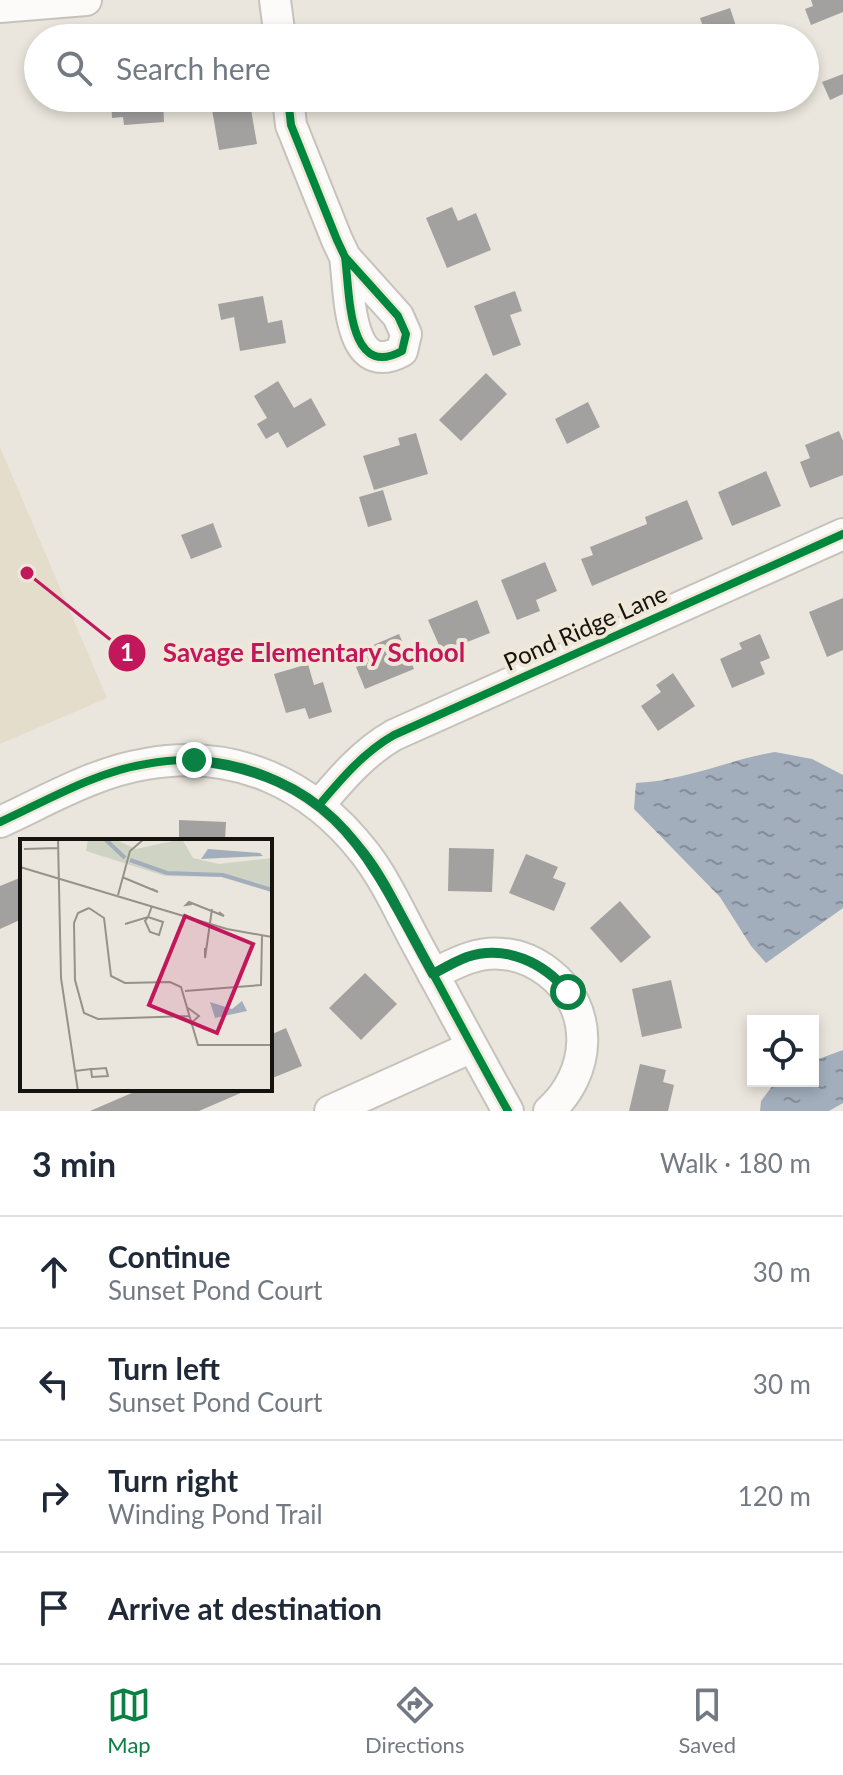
<!DOCTYPE html>
<html lang="en">
<head>
<meta charset="utf-8">
<style>
  body { margin:0; font-family:Lato,sans-serif; background:#f2f2f3; color:#1f2937 }
  .controls { position:absolute; right:24px; bottom:24px; display:grid; overflow:hidden; border-radius:0px; box-shadow:0 4px 12px #0003 }
  .controls button { width:72px; height:72px; display:grid; place-items:center; padding:0; border:0; border-bottom:2px solid #e0e1e3; background:#fff; color:#1f2937; font:40px sans-serif }
  .stop { position:absolute; width:24px; height:24px; margin:-18px; border:6px solid #0b8043; border-radius:50%; background:#fff }
  .stop.end { background:#0b8043; border-color:#fff; box-shadow:0 2px 8px #0008 }
  .list { margin:0; padding:0; list-style:none }
  h2 { display:flex; justify-content:space-between; align-items:center; height:104px; margin:0; padding:0 32px; font-size:34px }
  h2 small { font-size:26px; font-weight:400; color:#747a83 }
  .list li { display:grid; grid-template-columns:52px 1fr auto; gap:24px; align-items:center; box-sizing:border-box; height:112px; padding:0 32px; border-top:2px solid #e0e1e3 }
  .list b { display:block; font-size:30px; white-space:nowrap }
  .list p { margin:0; font-size:26px; white-space:nowrap; color:#747a83 }
  .list em { font-size:26px; font-style:normal; color:#747a83 }
  .icon { flex:none; width:44px; height:44px; fill:none; stroke:currentColor; stroke-width:2; stroke-linecap:round; stroke-linejoin:round }
  .map { position:relative; flex:none; width:843px; height:1111px; overflow:hidden }
  .search { position:absolute; background:#fff; box-shadow:0 4px 12px #0003; left:24px; right:24px; top:24px; height:88px; display:flex; align-items:center; gap:20px; box-sizing:border-box; padding:0 28px; border-radius:44px; color:#747a83; font-size:30px }
  .sheet { height:552px; background:#fff }
  nav { display:flex; justify-content:space-around; align-items:center; box-sizing:border-box; height:112px; border-top:2px solid #e0e1e3; background:#fff; font-size:22px; color:#747a83 }
  nav a { display:grid; justify-items:center; gap:4px }
  nav .on { color:#0b8043 }
  .map>svg:first-child { display:block }
  .built { fill:#e4ddcc }
  .water { fill:url(#water-ripples) }
  .building { fill:#a3a19f }
  .lines { fill:none; stroke-linecap:round; stroke-linejoin:round }
  .minor-casing { stroke:#c6c3bc; stroke-width:34 }
  .minor { stroke:#fcfbfa; stroke-width:30 }
  .cycleway-casing { stroke:#efe8d8; stroke-width:13 }
  .cycleway { stroke:#00873e; stroke-width:8 }
  .route { stroke:#0b8043; stroke-width:10 }
  .labels { text-anchor:middle; dominant-baseline:central; stroke-width:8; stroke-linejoin:round; paint-order:stroke }
  .street-label { font-size:24px; fill:#15130d; stroke:#efe8d8 }
  .inset-river { fill:none; stroke:#a2aebc; stroke-width:4 }
  .inset-road { fill:none; stroke:#95928a; stroke-width:2 }
  .view { fill:#c2185b; fill-opacity:0.15; stroke:#c2185b; stroke-width:4 }
  .inset-edge { fill:none; stroke:#15130d; stroke-width:4 }
  .leader { fill:none; stroke:#c2185b; stroke-width:3 }
  .callout-dot { fill:#c2185b; stroke:#efe8d8; stroke-width:3 }
  .mark-label { font-size:24px; text-anchor:middle; font-weight:bold; fill:#fff }
  .callout-label { font-size:26px; text-anchor:middle; font-weight:bold; fill:#c2185b; stroke:#efe8d8; stroke-width:8; stroke-linejoin:round; paint-order:stroke }
</style>
</head>
<body>
<div class="map">
<svg width="843" height="1111" viewBox="0 0 843 1111">
  <defs>
    <pattern id="water-ripples" width="26" height="14" patternUnits="userSpaceOnUse" patternTransform="scale(2)"><rect width="26" height="14" fill="#a2aebc"/><path d="M2 4q2-2 4 0t4 0M15 11q2-2 4 0t4 0" fill="none" stroke="#838c97"/></pattern>
  </defs>
  <rect width="100%" height="100%" fill="#eae6dd"/>
  <path class="built" d="M0,447L107,698L0,744Z"/>
  <g class="water">
    <path d="M775,752L812,759L843,775V908L766,963L751,946L720,897L634,809L636,783C684,781 728,760 775,752Z"/>
    <path d="M843,1050V1103L829,1111H760L761,1101L776,1081H813V1061Z"/>
  </g>
  <g class="building">
    <path d="M811,0H843V12L811,25L805,9L813,6Z"/>
    <path d="M730,8L739,35L730,38H707L700,18Z"/>
    <path d="M843,74V94L830,100L822,82Z"/>
    <path d="M111,98H163L164,122L124,125L123,117L112,118Z"/>
    <path d="M210,98H249L257,144L219,150Z"/>
    <path d="M452,207L458,221L476,213L491,250L447,268L426,218Z"/>
    <path d="M515,291L522,311L510,315L521,345L493,356L474,306Z"/>
    <path d="M263,296L268,323L282,320L286,343L240,351L234,317L221,320L218,304Z"/>
    <path d="M486,373L507,394L461,441L439,420Z"/>
    <path d="M278,381L294,408L311,398L326,425L287,448L278,432L266,439L257,424L267,418L254,396Z"/>
    <path d="M588,402L600,427L567,444L555,419Z"/>
    <path d="M839,431L843,441V475L810,488L800,462L810,458L805,445Z"/>
    <path d="M416,433L428,474L374,490L363,456L400,445L398,438Z"/>
    <path d="M766,471L781,506L732,526L718,492Z"/>
    <path d="M383,490L392,520L368,527L359,497Z"/>
    <path d="M687,500L703,539L592,586L581,559L593,555L590,547L647,524L645,517Z"/>
    <path d="M213,523L222,547L191,559L181,535Z"/>
    <path d="M545,562L557,591L536,600L540,611L517,620L501,580Z"/>
    <path d="M843,598V650L827,657L809,612Z"/>
    <path d="M477,600L490,633L442,652L428,620Z"/>
    <path d="M399,634L414,669L365,689L356,667L369,662L364,649Z"/>
    <path d="M760,634L770,658L760,662L765,674L732,688L720,659L742,649L739,643Z"/>
    <path d="M308,664L314,685L323,682L332,712L309,719L305,708L286,713L274,674Z"/>
    <path d="M673,673L695,706L658,731L641,706L661,692L656,685Z"/>
    <path d="M179,820L226,822L225,841H179Z"/>
    <path d="M449,848L494,849L492,892L448,891Z"/>
    <path d="M526,854L558,867L553,878L566,883L554,911L509,893Z"/>
    <path d="M22,877V919L0,929V886Z"/>
    <path d="M620,901L651,937L621,963L590,928Z"/>
    <path d="M365,973L397,1004L361,1040L329,1008Z"/>
    <path d="M671,980L682,1028L642,1037L632,989Z"/>
    <path d="M286,1028L302,1066L270,1079V1035Z"/>
    <path d="M640,1064L666,1070L663,1082L674,1085L668,1111H629Z"/>
    <path d="M141,1089H250L199,1111H90Z"/>
  </g>
  <g class="lines">
    <defs>
      <g id="minor">
        <path d="M275,0L280,38"/>
        <path d="M0,7L86,0"/>
        <path d="M288,98L291,125L337,240L345,257L398,316L406,334L402,351C347,381 350,292 345,257"/>
        <path d="M320,804C342,778 364,752 394,735L843,534"/>
        <path d="M0,822C46,801 95,772 146,764C234,748 310,783 364,852C386,880 401,915 418,946C448,1001 477,1056 508,1111"/>
        <path d="M433,974C456,963 477,951 503,954C520,955 536,963 548,972C596,1008 591,1074 549,1111"/>
        <path d="M330,1111L472,1047"/>
      </g>
    </defs>
    <use href="#minor" class="minor-casing"/>
    <use href="#minor" class="minor"/>
    <defs>
      <g id="cycleway">
        <path d="M288,98L291,125L337,240L345,257L398,316L406,334L402,351C347,381 350,292 345,257"/>
        <path d="M320,804C342,778 364,752 394,735L843,534"/>
        <path d="M0,822C46,801 95,772 146,764C234,748 310,783 364,852C386,880 401,915 418,946C448,1001 477,1056 508,1111"/>
      </g>
    </defs>
    <use href="#cycleway" class="cycleway-casing"/>
    <use href="#cycleway" class="cycleway"/>
  </g>
  <g class="lines">
    <path class="route" d="M194,760C341,778 369,858 433,974C444,968 456,961 467,957C506,944 544,963 568,992"/>
  </g>
  <g class="labels">
    <g class="street-label">
      <text transform="translate(585 627) rotate(-24)">Pond Ridge Lane</text>
    </g>
  </g>
  <g transform="translate(20 839)">
    <rect width="252" height="252" fill="#eae6dd"/>
    <path d="M68,0H94L116,10L162,0L173,19L199,25L252,19V53L201,38L145,37L66,12Z" fill="#cfd3c3"/>
    <path d="M188,10L240,14L243,17L181,20ZM222,162L227,172L195,179L190,163L212,170Z" fill="#a2aebc"/>
    <path class="inset-river" d="M85,0L105,19M110,21L147,34L203,36L252,51"/>
    <path class="inset-road" d="M38,0L41,139L58,252M4,10L39,9M0,28L207,90L252,98M102,38L138,53L132,50M98,56L110,12L124,0M172,65L166,66L169,63L204,77L199,73M69,69L84,79L91,137L105,144L150,143L161,148L178,206H252M69,69L58,74L54,84L55,141L64,174L78,180L169,177M105,85L128,78L143,83L139,96L130,93L125,82L128,78L132,67M185,109V119L192,70M165,152L241,146L242,96M168,169L179,177L170,185M55,232L71,230H74L86,229L88,237L72,238L71,230"/>
    <path class="view" d="M165,77L233,105L197,194L129,166Z"/>
    <rect width="252" height="252" class="inset-edge"/>
  </g>
  <path class="leader" d="M27 573L127 653"/>
  <g class="callout-dot">
    <circle cx="27" cy="573" r="8"/>
    <circle cx="127" cy="653" r="20"/>
  </g>
  <g class="mark-label">
    <text x="127" y="661">1</text>
  </g>
  <g class="callout-label">
    <text x="314" y="662">Savage Elementary School</text>
  </g>
</svg>
<div class="controls">
<button><svg class="icon" aria-label="locate" viewBox="0 0 24 24"><circle cx="12" cy="12" r="6"/><path d="M12 2v4M12 18v4M2 12h4M18 12h4"/></svg></button>
</div>
<div class="stop" style="left:568px;top:992px"></div>
<div class="stop end" style="left:194px;top:760px"></div>
<div class="search"><svg class="icon" aria-label="search" viewBox="0 0 24 24"><circle cx="10" cy="10" r="6"/><path d="M15 15l6 6"/></svg>Search here</div>
</div>
<section class="sheet">
<h2>3 min<small>Walk · 180 m</small></h2>
<ul class="list">
<li><svg class="icon" aria-label="ahead" viewBox="0 0 24 24"><path d="M12 20V5M6 11l6-6 6 6"/></svg><div><b>Continue</b><p>Sunset Pond Court</p></div><em>30 m</em></li>
<li><svg class="icon" aria-label="left" viewBox="0 0 24 24"><path d="M17 20v-9H6M10 6l-5 5 5 5"/></svg><div><b>Turn left</b><p>Sunset Pond Court</p></div><em>30 m</em></li>
<li><svg class="icon" aria-label="right" viewBox="0 0 24 24"><path d="M7 20v-9h11M14 6l5 5-5 5"/></svg><div><b>Turn right</b><p>Winding Pond Trail</p></div><em>120 m</em></li>
<li><svg class="icon" aria-label="arrive" viewBox="0 0 24 24"><path d="M6 21V4h12l-3 4 3 4H6"/></svg><div><b>Arrive at destination</b></div></li>
</ul>
</section>
<nav>
<a class="on"><svg class="icon" aria-label="map" viewBox="0 0 24 24"><path d="M3 6l6-2 6 2 6-2v14l-6 2-6-2-6 2zM9 4v14M15 6v14"/></svg>Map</a>
<a><svg class="icon" aria-label="directions" viewBox="0 0 24 24"><path d="M12 3l9 9-9 9-9-9zM9 14v-3h6M13 9l2 2-2 2"/></svg>Directions</a>
<a><svg class="icon" aria-label="saved" viewBox="0 0 24 24"><path d="M7 4h10v16l-5-4-5 4z"/></svg>Saved</a>
</nav>
</body>
</html>
